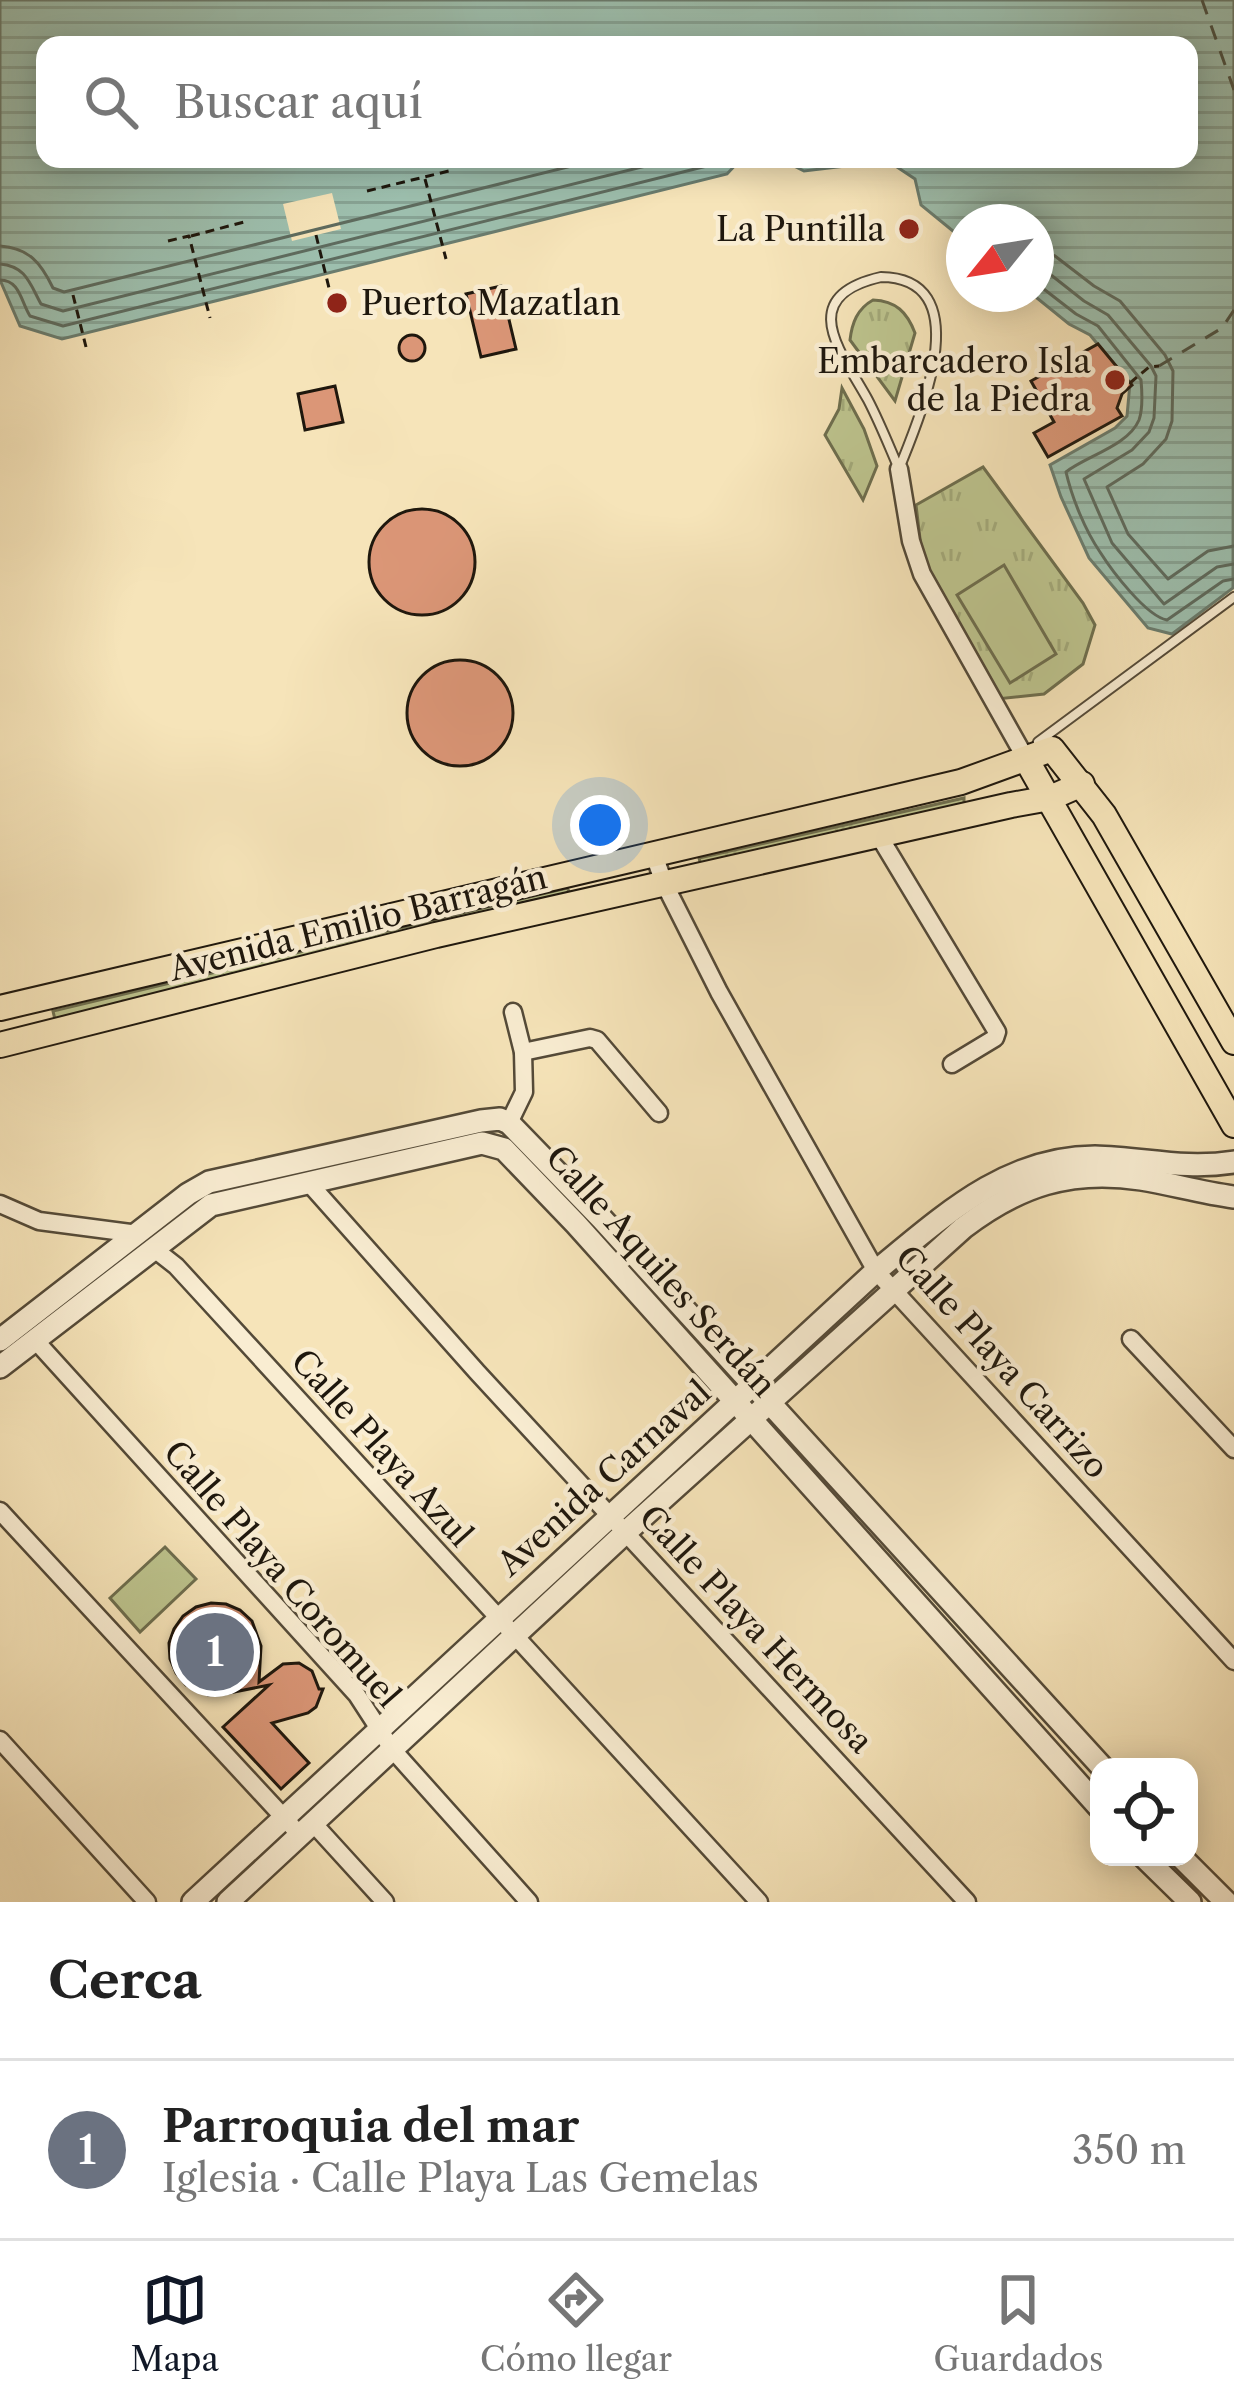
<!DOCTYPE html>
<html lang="es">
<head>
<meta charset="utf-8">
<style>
  body { margin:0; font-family:"Libre Caslon Text",serif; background:#f6f6f6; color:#222 }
  .controls { position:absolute; right:36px; bottom:36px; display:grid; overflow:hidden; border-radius:24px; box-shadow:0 6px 30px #0003 }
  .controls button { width:108px; height:108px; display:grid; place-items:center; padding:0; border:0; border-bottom:3px solid #e0e0e0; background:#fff; color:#222; font:60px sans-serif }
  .compass { position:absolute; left:946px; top:204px; width:108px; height:108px; border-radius:50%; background:#fff; box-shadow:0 6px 30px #0003; rotate:240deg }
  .you { position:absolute; left:600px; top:825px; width:42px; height:42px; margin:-30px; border:9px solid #fff; border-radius:50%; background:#1a73e8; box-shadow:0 0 0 18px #1a73e833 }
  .badge { display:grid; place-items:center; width:78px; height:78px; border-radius:50%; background:#111827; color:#fff; font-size:39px; font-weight:700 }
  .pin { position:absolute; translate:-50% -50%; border:6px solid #fff; box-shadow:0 3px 12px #0006 }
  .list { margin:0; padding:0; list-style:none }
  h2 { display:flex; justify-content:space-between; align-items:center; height:156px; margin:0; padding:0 48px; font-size:51px }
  h2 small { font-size:39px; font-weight:400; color:#767676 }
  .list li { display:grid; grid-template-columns:78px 1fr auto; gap:36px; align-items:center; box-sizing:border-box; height:180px; padding:0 48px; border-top:3px solid #e0e0e0 }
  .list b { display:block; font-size:45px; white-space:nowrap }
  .list p { margin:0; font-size:39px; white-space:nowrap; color:#767676 }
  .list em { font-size:39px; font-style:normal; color:#767676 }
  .icon { flex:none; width:66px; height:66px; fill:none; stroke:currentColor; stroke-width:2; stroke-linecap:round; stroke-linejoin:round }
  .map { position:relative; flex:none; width:1234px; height:1902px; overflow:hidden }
  .search { position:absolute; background:#fff; box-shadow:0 6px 30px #0003; left:36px; right:36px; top:36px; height:132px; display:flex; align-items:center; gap:30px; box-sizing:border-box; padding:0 42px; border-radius:24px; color:#767676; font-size:45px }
  .sheet { height:336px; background:#fff }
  nav { display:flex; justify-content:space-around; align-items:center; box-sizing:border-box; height:168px; border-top:3px solid #e0e0e0; background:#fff; font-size:33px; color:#767676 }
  nav a { display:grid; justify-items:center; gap:6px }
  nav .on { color:#111827 }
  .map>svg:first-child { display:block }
  .grass { fill:url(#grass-tufts); stroke:#6e6e4e; stroke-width:3 }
  .garden { fill:#bdc48e; stroke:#6e6e4e; stroke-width:3 }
  .water { fill:url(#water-rules); stroke:#6a7c6e; stroke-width:3 }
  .pier { fill:#f6e4b9 }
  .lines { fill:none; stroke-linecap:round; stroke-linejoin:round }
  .shore { stroke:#5e6b5e; stroke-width:3 }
  .ferry { stroke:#4a5245; stroke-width:3; stroke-dasharray:15 12; stroke-linecap:butt }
  .building { fill:#db9677; stroke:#1e170d; stroke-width:3 }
  .service-casing { stroke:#544a38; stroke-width:12 }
  .minor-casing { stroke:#544a38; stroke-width:21 }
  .tertiary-casing { stroke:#544a38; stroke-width:26 }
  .primary-casing { stroke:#1e170d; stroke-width:28 }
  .path { stroke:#1e170d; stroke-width:3; stroke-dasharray:9 6; stroke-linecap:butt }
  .service { stroke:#f9edd2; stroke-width:8 }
  .minor { stroke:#f9edd2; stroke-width:16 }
  .tertiary { stroke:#f9edd2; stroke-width:21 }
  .primary { stroke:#f6e4b9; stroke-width:24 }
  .poi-dot { fill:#8f2418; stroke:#f9edd2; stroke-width:4.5 }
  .labels { text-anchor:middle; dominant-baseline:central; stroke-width:9; stroke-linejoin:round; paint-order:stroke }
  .poi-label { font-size:33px; fill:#1e170d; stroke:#f9edd2; text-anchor:end }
  .street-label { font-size:33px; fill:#1e170d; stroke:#f9edd2 }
</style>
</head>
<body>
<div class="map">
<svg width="1234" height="1902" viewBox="0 0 1234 1902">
  <defs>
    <pattern id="grass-tufts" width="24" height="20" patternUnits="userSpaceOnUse" patternTransform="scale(3)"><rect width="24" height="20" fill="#bdc48e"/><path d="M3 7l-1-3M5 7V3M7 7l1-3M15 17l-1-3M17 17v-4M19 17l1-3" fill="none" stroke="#a2a879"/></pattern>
    <pattern id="water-rules" width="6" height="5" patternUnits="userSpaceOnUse" patternTransform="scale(3)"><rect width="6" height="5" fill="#9dbfae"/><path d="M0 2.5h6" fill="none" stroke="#87a394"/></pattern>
  </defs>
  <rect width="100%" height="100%" fill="#f6e4b9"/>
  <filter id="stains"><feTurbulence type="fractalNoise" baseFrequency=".00167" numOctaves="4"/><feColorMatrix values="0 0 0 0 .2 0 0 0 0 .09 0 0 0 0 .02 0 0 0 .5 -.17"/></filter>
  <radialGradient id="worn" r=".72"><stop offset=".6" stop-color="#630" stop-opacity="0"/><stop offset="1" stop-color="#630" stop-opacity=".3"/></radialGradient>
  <g class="grass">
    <path d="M873,300C896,301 907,312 915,333L895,401L850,340C852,323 857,309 873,300Z"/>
    <path d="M842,388L864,429L877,466L863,500L825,435L839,409Z"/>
    <path d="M983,467L1083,603L1095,625L1083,664L1044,694L997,699L923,564L916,505Z"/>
    <path d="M964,798V808L702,869L699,858Z"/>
    <path d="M567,888L572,896L56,1024L53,1011Z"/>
  </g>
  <g class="garden">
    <path d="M1004,565L1056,654L1010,683L957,595Z"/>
    <path d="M165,1547L196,1579L140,1632L110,1598Z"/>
  </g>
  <path class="water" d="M0,0H1234L1233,588L1172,634L1148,628L1089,558L1061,497L1050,465L1115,428L1127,416L1130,383L1090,335L1069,324L1032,294H1036V222H964V240L921,205L915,179L888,161L804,171L780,159H1189V45H45V159H741L727,174L62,339L20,326L0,280Z"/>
  <path class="pier" d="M332,193L341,229L292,241L283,204Z"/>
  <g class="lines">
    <g class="shore">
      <path d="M0,246C29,248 41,263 53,288L64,292L600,159"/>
      <path d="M1036,249L1055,256L1094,286L1120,301L1165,355L1173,371L1172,421L1166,439L1143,464L1107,487L1128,534L1168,579L1208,551L1234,546"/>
      <path d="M0,264C26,266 30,284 41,304L63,311L674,159"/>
      <path d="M1036,268L1046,271L1084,301L1108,315L1151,366L1156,376L1154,418L1149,432L1132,450L1084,479L1112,543L1164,604L1217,567L1234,564"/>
      <path d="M0,280C20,280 21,302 30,316L63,326L719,163L724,159"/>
      <path d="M1036,283L1076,314L1098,326L1141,380C1142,391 1143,409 1139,420C1128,446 1086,456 1066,472C1072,498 1085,530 1100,552C1112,571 1146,616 1167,620L1223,581L1234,579"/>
    </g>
    <g class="ferry">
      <path d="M1202,0L1234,90"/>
      <path d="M1159,366L1222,328L1234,310"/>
    </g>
  </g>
  <g class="building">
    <path d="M501,286L516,349L481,357L466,294Z"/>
    <circle cx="412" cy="348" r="13"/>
    <path d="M1098,344L1132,385L1122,394L1117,408L1122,416L1048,457L1034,433L1054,422L1031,381Z"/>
    <path d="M335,386L343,422L305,430L298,394Z"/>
    <circle cx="422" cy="562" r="53"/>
    <circle cx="460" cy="713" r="53"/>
    <path d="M211,1603L226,1604L240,1610L252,1621L261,1646L259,1682L283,1664L299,1663L312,1671L319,1689H323L316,1707L308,1713L272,1723L309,1763L281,1789L223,1727L269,1685L219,1695H208L186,1685L176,1673L170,1659L169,1643L174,1629L183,1616L196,1607Z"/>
  </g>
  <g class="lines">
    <defs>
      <g id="service">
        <path d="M881,277C981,278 918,421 899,469C889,446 880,423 868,400C843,354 793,297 881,277Z"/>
        <path d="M1038,742L1234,597"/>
      </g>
      <g id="minor">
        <path d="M899,469L911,541L922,574L1026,759"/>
        <path d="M879,836L997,1032L995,1038L952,1064"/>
        <path d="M654,855L664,883L719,992L876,1271L1234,1661"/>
        <path d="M523,1052L590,1038L597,1040L659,1113"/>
        <path d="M509,1123L524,1092L523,1052L513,1012"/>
        <path d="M308,1182L477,1372L967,1902"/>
        <path d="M0,1204L39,1221L138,1234"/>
        <path d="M153,1248L176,1266L759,1902"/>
        <path d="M1131,1339L1234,1449"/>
        <path d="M35,1340L357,1695L392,1749L529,1902"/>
        <path d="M0,1511L300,1835"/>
        <path d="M0,1740L147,1902"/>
        <path d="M313,1823L385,1902"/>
      </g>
      <g id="tertiary">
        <path d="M0,1340L188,1194L209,1182L481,1121L500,1119L509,1123L602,1219L1102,1767"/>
        <path d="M0,1367L211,1205L482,1143L504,1149L576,1224L1099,1807"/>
        <path d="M1144,1857L1190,1902"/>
        <path d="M1181,1857L1226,1902"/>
        <path d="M193,1902L876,1271C941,1218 1005,1157 1095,1157C1144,1158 1183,1170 1234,1162"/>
        <path d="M228,1902L626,1532L963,1228C1018,1186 1070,1168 1141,1179C1172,1184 1202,1193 1234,1197"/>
      </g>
      <g id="primary">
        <path d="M1026,759L1234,1125"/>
        <path d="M0,1008L961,782L1052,749L1104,815L1234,1042"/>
        <path d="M0,1045L436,935L1011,805L1050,798L1082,784"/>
      </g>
    </defs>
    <use href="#service" class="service-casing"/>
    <use href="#minor" class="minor-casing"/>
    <use href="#tertiary" class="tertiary-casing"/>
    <use href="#primary" class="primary-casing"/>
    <g class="path">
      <path d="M425,179L446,259"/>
      <path d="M367,191L453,170"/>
      <path d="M316,235L329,288"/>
      <path d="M191,236L248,221"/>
      <path d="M168,241L189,236L210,318"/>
      <path d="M73,295L86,347"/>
      <path d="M1130,383L1149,367L1159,366"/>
    </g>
    <use href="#service" class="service"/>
    <use href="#minor" class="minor"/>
    <use href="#tertiary" class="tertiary"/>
    <use href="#primary" class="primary"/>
  </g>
  <g class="poi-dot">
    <circle cx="909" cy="229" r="12"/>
    <circle cx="337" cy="303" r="12"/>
    <circle cx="1115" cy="380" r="12"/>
  </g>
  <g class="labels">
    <g class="poi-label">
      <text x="885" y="229">La Puntilla</text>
      <text x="361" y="303" text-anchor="start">Puerto Mazatlan</text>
      <text x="1091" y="361">Embarcadero Isla<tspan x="1091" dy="38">de la Piedra</tspan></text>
    </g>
    <g class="street-label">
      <text transform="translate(358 923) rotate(-14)">Avenida Emilio Barragán</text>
      <text transform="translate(661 1271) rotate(48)">Calle Aquiles Serdán</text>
      <text transform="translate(1002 1362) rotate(48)">Calle Playa Carrizo</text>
      <text transform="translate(382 1448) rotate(48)">Calle Playa Azul</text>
      <text transform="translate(604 1478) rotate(-42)">Avenida Carnaval</text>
      <text transform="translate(282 1574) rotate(49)">Calle Playa Coromuel</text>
      <text transform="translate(756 1629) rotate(47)">Calle Playa Hermosa</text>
    </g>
  </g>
  <rect width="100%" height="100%" filter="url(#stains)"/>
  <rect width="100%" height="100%" fill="url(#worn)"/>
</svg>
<div class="controls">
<button><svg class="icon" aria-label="locate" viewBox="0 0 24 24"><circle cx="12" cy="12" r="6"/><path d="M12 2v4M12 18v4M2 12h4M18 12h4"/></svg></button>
</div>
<svg class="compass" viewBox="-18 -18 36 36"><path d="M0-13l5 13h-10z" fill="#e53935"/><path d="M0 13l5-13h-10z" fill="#767676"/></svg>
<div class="you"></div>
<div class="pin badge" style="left:215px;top:1652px;background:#6b7280">1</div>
<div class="search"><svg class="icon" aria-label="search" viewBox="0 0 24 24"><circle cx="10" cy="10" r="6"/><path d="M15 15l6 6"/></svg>Buscar aquí</div>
</div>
<section class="sheet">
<h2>Cerca<small></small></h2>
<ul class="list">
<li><span class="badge" style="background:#6b7280">1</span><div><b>Parroquia del mar</b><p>Iglesia · Calle Playa Las Gemelas</p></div><em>350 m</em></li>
</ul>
</section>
<nav>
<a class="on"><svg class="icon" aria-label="map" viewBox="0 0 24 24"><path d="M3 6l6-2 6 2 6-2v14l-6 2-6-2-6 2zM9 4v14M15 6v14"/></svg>Mapa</a>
<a><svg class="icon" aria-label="directions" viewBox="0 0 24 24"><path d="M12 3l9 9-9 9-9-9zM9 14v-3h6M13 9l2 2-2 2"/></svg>Cómo llegar</a>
<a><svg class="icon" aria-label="saved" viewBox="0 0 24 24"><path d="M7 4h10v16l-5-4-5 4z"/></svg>Guardados</a>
</nav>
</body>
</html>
